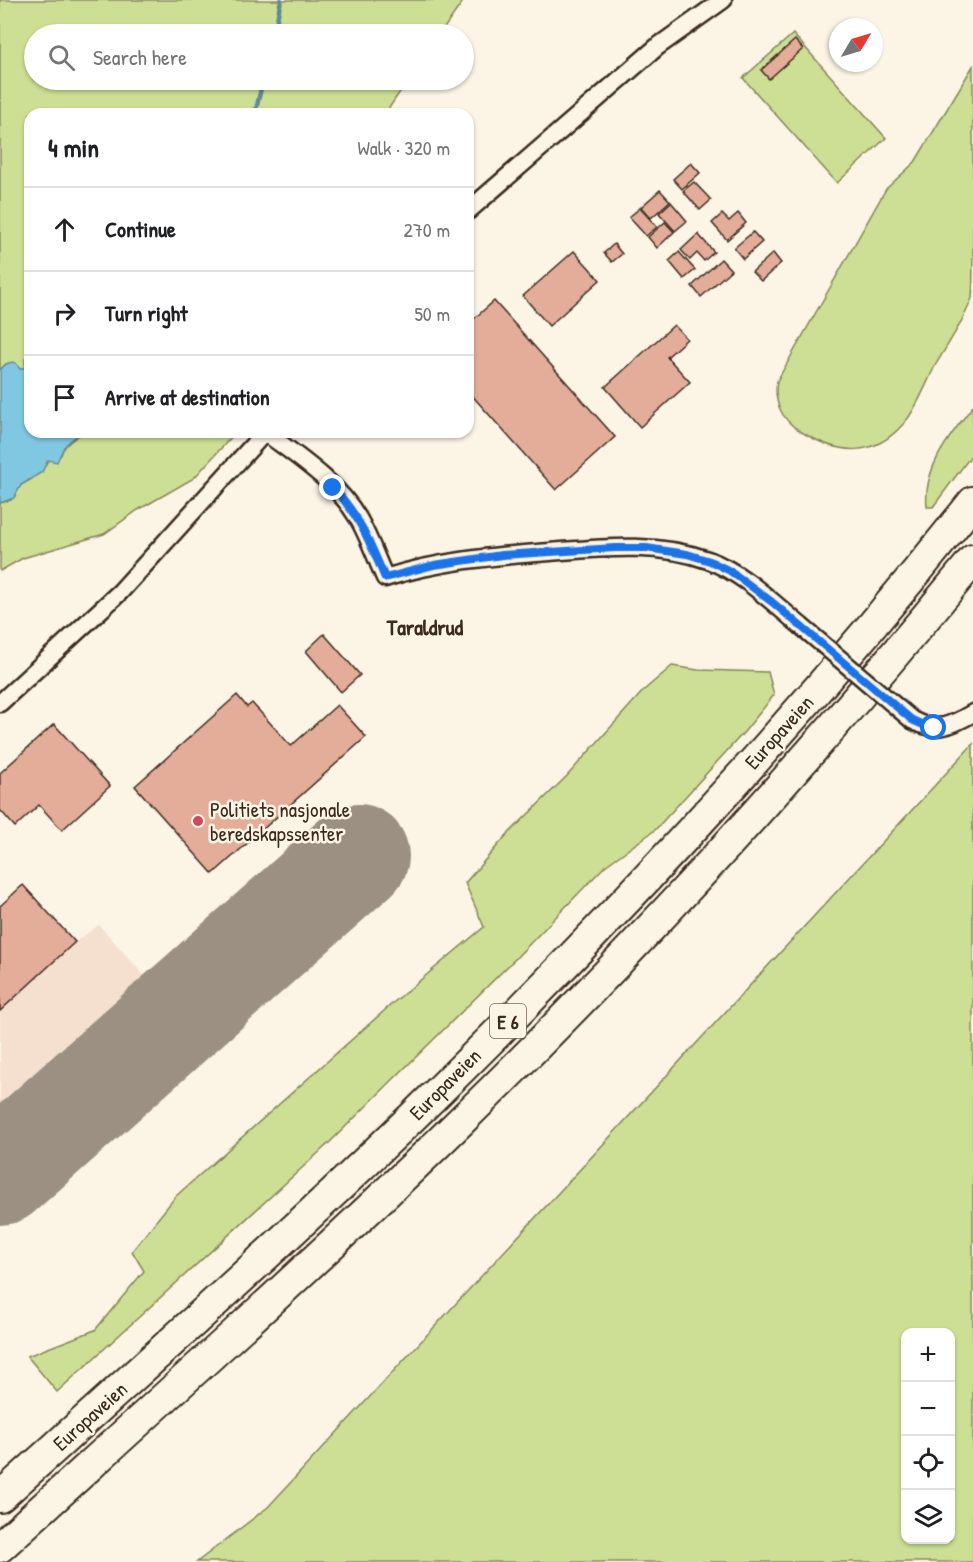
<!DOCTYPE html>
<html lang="en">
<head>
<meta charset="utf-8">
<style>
  body { margin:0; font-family:"Patrick Hand",sans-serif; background:#f6f6f6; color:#202124 }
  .controls { position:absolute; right:18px; bottom:18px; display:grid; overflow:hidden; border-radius:12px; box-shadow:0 2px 4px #0004 }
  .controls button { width:54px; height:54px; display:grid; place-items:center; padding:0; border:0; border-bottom:2px solid #e0e0e0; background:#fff; color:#202124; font:30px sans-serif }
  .compass { position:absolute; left:829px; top:18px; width:54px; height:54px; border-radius:50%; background:#fff; box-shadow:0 2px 4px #0004; rotate:52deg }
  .stop { position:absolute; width:18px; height:18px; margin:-14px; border:4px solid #1a73e8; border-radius:50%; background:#fff }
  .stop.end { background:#1a73e8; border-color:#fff; box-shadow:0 2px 6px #0008 }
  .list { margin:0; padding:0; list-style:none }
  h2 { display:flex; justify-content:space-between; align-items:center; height:78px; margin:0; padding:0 24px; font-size:26px }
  h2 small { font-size:20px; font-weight:400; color:#757577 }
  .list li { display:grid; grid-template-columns:39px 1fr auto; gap:18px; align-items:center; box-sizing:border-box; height:84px; padding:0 24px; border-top:2px solid #e0e0e0 }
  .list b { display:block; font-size:22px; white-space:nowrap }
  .list em { font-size:20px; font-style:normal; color:#757577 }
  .icon { flex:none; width:33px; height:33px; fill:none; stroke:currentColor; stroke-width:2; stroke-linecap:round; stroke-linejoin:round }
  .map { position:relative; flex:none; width:973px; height:1562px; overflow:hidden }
  .search { position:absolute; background:#fff; box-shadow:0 2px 4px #0004; left:24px; top:24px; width:450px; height:66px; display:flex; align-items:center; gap:15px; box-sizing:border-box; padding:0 21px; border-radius:33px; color:#757577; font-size:22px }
  .panel { position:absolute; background:#fff; box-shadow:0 2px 4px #0004; left:24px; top:108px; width:450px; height:330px; border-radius:18px }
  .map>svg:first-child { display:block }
  .built { fill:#f5dfce }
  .green { fill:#cddf94; stroke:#848459; stroke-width:1.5; fill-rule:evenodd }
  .water { fill:#80c8e1; stroke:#648993; stroke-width:1.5 }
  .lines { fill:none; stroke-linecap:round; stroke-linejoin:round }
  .stream { stroke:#648993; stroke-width:4.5 }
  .runway { stroke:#9c9082; stroke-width:104 }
  .building { fill:#e4ad9a; stroke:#3b2a1e; stroke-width:1.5 }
  .street-casing { stroke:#3b2a1e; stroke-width:21 }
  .highway-casing { stroke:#3b2a1e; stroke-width:34 }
  .street { stroke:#fcf5e5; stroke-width:16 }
  .highway { stroke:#fcf5e5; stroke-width:30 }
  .street-bridge-casing { stroke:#3b2a1e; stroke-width:21; stroke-linecap:butt }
  .street-bridge { stroke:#fcf5e5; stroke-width:16 }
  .route { stroke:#1a73e8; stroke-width:8 }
  .poi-dot { fill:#d1495b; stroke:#fcf5e5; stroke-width:2 }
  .labels { text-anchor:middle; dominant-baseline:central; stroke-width:5; stroke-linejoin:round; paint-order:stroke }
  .shield { fill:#fcf5e5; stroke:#75675a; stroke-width:1.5 }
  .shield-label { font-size:20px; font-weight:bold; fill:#3b2a1e }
  .street-label { font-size:21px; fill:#3b2a1e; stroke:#fcf5e5 }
  .poi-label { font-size:21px; fill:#3b2a1e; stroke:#fcf5e5; text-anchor:start }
  .neighbourhood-label { font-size:22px; font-weight:bold; fill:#3b2a1e; stroke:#fcf5e5 }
</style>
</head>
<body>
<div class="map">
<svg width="973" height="1562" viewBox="0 0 973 1562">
  <rect width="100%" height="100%" fill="#fcf5e5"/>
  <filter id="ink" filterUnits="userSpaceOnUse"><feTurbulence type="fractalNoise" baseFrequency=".0167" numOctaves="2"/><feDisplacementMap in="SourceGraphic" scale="12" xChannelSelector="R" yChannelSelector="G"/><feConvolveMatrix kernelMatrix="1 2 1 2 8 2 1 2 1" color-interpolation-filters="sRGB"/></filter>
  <g filter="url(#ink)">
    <path class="built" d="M99,925L150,982L0,1116V1011L75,942Z"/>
    <g class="green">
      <path d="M0,0H464L440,34H34V80H408L385,114H30V366L29,360L25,362L26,367L21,369L18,366L6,364L0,370Z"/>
      <path d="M793,34L886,138L837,183L743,78Z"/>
      <path d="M973,66C973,125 973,184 973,244C973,258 973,286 972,298C964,321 947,345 935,366C927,382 916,410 905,422C874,459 838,455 800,431C782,420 773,402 777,381L886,189L915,162Z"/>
      <path d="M973,406V453L933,507H927C923,467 950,436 973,406Z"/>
      <path d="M83,432H236L194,478L138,510L104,534L23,558L0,571V503L11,500L21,485L32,479L46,462L61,455C64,443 75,439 83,432Z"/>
      <path d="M672,666L698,670L768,672L774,695L745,731L655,830L605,866L516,958L326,1146L57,1392L27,1356L95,1330L144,1271L132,1251L176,1196L394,1002L484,927L465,883L506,836L567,776L644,690Z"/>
      <path d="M973,744V1562H197L268,1507ZM950,1332V1540H906V1332Z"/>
    </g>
    <path class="water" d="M28,358L30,366V432H83L72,439L64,447L57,462L48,460L42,472L21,485L14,498L0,503V370C4,365 9,360 16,363L20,369L27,366L25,359Z"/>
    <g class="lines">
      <g class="stream">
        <path d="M274,34L281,0"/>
        <path d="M255,114L263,80"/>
      </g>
      <path class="runway" d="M0,1173L357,856"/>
    </g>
    <g class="building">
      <path d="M795,40L803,49L769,79L761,70Z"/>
      <path d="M691,163L700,173L682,189L673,179Z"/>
      <path d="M694,182L711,200L700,210L683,191Z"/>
      <path d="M660,190L670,201L651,218L641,207Z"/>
      <path d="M671,202L687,221L675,231L659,213Z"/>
      <path d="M640,208L657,227L646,236L629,217Z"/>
      <path d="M738,213L746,223L727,240L712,223L722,214L729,221Z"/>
      <path d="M665,222L674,232L657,248L648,237Z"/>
      <path d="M753,232L762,242L743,259L734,248Z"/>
      <path d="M698,234L714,252L704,261L697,253L690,260L681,250Z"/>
      <path d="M614,244L622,254L612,262L604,253Z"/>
      <path d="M574,251L600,280L549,326L523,296Z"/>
      <path d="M679,252L695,270L684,279L669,261Z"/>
      <path d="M773,253L781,263L761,281L752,272Z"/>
      <path d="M721,259L731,270L701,297L692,286Z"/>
      <path d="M494,301L615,437L556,490L468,391V324Z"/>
      <path d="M674,325L687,339L667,357L690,382L640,427L605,387Z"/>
      <path d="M324,634L360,675L341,692L306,651Z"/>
      <path d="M237,695L247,707L252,703L291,746L337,705L366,737L213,874L135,786Z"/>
      <path d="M54,724L110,786L62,830L39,805L15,827L0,810V773Z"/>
      <path d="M23,885L75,942L0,1011V906Z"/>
    </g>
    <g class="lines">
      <defs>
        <g id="street">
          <path d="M468,211L657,47L723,0"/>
          <path d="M265,432C298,457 337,482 358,518C369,537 376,558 385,578C438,561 494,556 550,552C603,548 657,542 708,560C743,573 772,602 801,626"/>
          <path d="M0,703L120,592L265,432"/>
          <path d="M912,720C935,733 951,726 973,713"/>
        </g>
        <g id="highway">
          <path d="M0,1497C147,1364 295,1232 437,1093C626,907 808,710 973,502"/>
          <path d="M0,1547C155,1406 311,1267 461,1121C642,944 813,756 973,560"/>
        </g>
      </defs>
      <use href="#street" class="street-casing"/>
      <use href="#highway" class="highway-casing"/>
      <use href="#street" class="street"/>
      <use href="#highway" class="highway"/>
      <defs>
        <path id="street-bridge" d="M801,626L912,720"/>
      </defs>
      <use href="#street-bridge" class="street-bridge-casing"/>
      <use href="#street-bridge" class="street-bridge"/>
    </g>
  </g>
  <g class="lines" filter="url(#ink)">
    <path class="route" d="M333,488C359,514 371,545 385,578L434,565L502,555L615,548H646L687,554L710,561L730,571L748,584L772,602L912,720L930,728H934"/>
  </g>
  <circle class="poi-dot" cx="198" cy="821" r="6"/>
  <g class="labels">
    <rect class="shield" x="490" y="1004" width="36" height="34" rx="4.5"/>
    <g class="shield-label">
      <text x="508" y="1021">E 6</text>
    </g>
    <g class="street-label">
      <text transform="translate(779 732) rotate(-48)">Europaveien</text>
      <text transform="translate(445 1084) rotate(-45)">Europaveien</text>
      <text transform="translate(90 1416) rotate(-42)">Europaveien</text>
    </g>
    <g class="poi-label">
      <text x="210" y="809">Politiets nasjonale<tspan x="210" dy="24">beredskapssenter</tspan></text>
    </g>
    <g class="neighbourhood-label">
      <text x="425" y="627">Taraldrud</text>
    </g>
  </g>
</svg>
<div class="controls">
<button>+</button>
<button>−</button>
<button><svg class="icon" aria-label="locate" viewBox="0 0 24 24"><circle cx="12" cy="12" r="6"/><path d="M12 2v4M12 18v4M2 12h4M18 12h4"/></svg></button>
<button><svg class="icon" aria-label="layers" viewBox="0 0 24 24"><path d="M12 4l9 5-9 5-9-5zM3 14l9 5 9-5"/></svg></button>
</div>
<svg class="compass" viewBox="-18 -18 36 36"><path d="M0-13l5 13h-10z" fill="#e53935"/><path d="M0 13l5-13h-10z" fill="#757577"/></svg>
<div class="stop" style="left:934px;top:728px"></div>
<div class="stop end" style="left:333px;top:488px"></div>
<div class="search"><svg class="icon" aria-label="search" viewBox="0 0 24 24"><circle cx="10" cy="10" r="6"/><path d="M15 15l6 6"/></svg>Search here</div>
<section class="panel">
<h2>4 min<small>Walk · 320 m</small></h2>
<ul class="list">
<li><svg class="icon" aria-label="ahead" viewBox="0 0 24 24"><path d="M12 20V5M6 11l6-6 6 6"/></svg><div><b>Continue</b></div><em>270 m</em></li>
<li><svg class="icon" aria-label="right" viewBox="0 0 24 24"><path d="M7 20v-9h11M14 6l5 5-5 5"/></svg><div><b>Turn right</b></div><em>50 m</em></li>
<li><svg class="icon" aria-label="arrive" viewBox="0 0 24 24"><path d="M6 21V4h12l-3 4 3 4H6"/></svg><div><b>Arrive at destination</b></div></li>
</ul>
</section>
</div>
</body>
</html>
